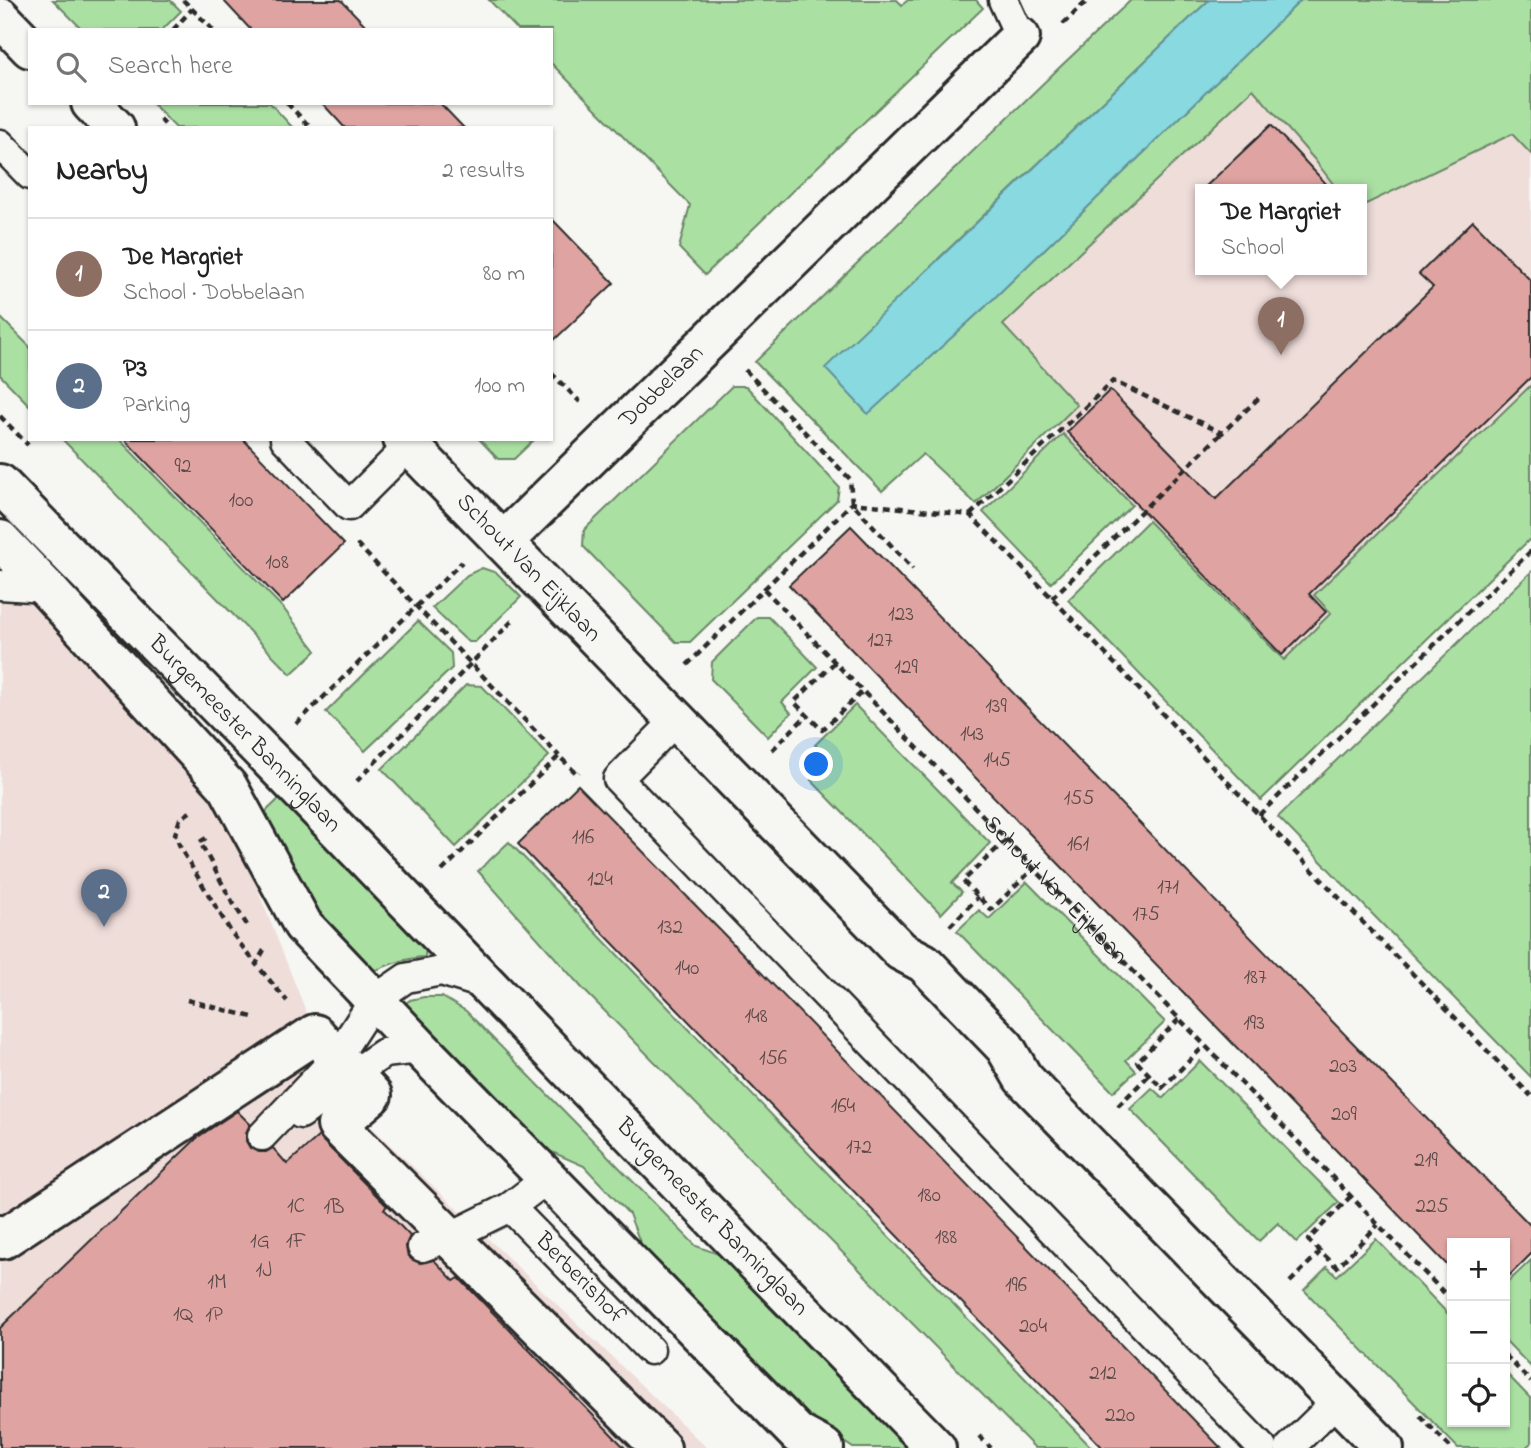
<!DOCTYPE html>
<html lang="en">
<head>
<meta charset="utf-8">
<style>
  body { margin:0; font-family:"Indie Flower",sans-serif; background:#f2f2f2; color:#222 }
  .controls { position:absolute; right:21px; bottom:21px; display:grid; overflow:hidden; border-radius:0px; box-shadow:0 2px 5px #0004 }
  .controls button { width:63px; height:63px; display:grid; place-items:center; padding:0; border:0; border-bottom:2px solid #e0e0e0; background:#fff; color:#222; font:35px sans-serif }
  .you { position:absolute; left:817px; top:765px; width:24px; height:24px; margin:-18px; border:5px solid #fff; border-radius:50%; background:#1a73e8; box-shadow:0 0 0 10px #1a73e833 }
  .badge { display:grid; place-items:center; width:46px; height:46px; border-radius:50%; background:#d1495b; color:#fff; font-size:23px; font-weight:700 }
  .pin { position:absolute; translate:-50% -58px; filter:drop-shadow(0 2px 4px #0008) }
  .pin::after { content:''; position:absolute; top:37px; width:24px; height:21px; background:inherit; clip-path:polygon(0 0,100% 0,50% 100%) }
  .popup { position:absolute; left:1195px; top:184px; width:172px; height:91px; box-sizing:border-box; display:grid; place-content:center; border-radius:0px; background:#fff; filter:drop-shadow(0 2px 5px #0005); font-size:23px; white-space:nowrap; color:#767676 }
  .popup b { font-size:26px; color:#222 }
  .popup::after { content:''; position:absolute; left:50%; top:100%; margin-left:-14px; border:14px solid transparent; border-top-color:#fff }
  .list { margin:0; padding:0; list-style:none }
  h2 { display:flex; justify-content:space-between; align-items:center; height:91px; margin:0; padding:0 28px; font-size:30px }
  h2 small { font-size:23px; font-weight:400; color:#767676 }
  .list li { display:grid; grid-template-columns:46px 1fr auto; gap:21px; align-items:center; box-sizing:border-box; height:112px; padding:0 28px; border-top:2px solid #e0e0e0 }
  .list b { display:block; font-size:26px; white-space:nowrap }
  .list p { margin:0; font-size:23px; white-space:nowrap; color:#767676 }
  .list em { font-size:23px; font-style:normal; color:#767676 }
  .icon { flex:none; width:38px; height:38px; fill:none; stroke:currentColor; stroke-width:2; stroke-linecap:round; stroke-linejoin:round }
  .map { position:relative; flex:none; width:1531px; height:1448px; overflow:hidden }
  .search { position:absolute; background:#fff; box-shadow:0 2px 5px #0004; left:28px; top:28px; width:525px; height:77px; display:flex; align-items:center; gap:18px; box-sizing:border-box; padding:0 24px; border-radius:0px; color:#767676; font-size:26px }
  .panel { position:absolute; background:#fff; box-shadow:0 2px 5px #0004; left:28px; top:126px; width:525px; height:315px; border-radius:0px }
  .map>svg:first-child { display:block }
  .built { fill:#efddda; fill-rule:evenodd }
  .green { fill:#abe0a3; stroke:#6b8667; stroke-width:2 }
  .water { fill:#88d9e0; stroke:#639398; stroke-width:2 }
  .building { fill:#dfa4a1; stroke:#2b2b2b; stroke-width:2 }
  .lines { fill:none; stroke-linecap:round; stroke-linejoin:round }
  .lane-casing { stroke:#2b2b2b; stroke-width:33 }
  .street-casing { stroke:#2b2b2b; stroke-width:44 }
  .secondary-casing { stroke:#2b2b2b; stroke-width:44 }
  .path { stroke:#2b2b2b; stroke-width:4.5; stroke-dasharray:7 5; stroke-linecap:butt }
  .lane { stroke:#f6f6f2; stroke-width:28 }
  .street { stroke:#f6f6f2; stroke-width:38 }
  .secondary { stroke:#f6f6f2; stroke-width:38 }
  .labels { text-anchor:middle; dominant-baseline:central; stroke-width:5; stroke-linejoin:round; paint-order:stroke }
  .number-label { font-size:21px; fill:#584948 }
  .street-label { font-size:24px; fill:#2b2b2b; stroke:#f6f6f2 }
</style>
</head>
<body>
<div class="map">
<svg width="1531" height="1448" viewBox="0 0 1531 1448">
  <rect width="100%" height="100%" fill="#f6f6f2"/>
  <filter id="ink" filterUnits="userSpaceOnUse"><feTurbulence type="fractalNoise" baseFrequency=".0143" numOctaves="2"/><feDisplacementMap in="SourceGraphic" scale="14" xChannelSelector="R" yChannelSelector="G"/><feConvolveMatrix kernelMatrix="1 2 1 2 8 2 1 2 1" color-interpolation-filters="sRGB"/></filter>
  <g filter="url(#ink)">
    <g class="built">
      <path d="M1531,78V385L1315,595L1331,612L1283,660L1056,426L1077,405L1003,325L1254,89ZM1200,189H1362V269H1200Z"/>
      <path d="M0,559L213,777L315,1034L292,1051L707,1448H0Z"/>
    </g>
    <g class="green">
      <path d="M53,0H170L181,11L162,30H83Z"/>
      <path d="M489,0H897L902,5L908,0H976L983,8L705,275L679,248L690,205L551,63V30H518Z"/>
      <path d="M1131,0H1209L938,259L868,413L985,307L1301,0H1531V154L1512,134L1362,206V189H1337L1314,159L1253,89L1003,325L1077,405L976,504L923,454L882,491L755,362L1060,67Z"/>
      <path d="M152,103H270L293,128H176Z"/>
      <path d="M0,317L30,347V406L0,375Z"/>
      <path d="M1531,385V538L1261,800L1068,600L1148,521L1284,660L1331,613L1314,595Z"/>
      <path d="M732,386H746L839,487L837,500L690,642H676L583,546L584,530Z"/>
      <path d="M1063,434L1132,505L1051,583L983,512Z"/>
      <path d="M62,439H119L283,608L316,651L291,674Z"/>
      <path d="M479,439H535L514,459H498Z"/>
      <path d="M482,568L497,573L521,597L475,642H468L432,608L467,575Z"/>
      <path d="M1531,572V1077L1278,817Z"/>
      <path d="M757,617H769L817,667L782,702L791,713L768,737L711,679L712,662Z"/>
      <path d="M418,621L451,653L452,668L365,751L326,712Z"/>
      <path d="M466,685L482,686L549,756L456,847L382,769Z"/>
      <path d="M855,705L990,843L952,883L962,892L941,914L811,780L832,762L815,745Z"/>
      <path d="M283,795L426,947L425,957C405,958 388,965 369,973L323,926L257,820Z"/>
      <path d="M509,842L1092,1448H1035L583,989L478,871Z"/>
      <path d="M1027,882L1165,1022L1126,1060L1136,1071L1113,1092L957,931L979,910L989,919Z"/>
      <path d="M424,997H442L466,1011L696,1246L735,1260L917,1448H853L798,1411L647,1260L629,1214L584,1166L536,1145L402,1006L410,1000Z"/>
      <path d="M1200,1061L1339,1202L1297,1242L1278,1223L1259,1241L1130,1109L1152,1088L1163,1098Z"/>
      <path d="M1376,1239L1452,1318V1422H1505V1372L1531,1399V1443L1525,1448H1458L1304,1290L1327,1267L1337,1276Z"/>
      <path d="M1531,1260V1367L1505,1340V1285Z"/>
    </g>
    <path class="water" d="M1209,0H1301L985,307L868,414L825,368Z"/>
    <g class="building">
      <path d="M223,0H341L370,30H251Z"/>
      <path d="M322,103H440L464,128H345Z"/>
      <path d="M1271,125L1331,189H1203Z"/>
      <path d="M551,218L614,283L551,343Z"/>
      <path d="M1473,221L1531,281V377L1309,594L1326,612L1282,655L1067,432L1110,390L1216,499L1433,287L1419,274Z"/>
      <path d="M124,439H243L344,544L283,603Z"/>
      <path d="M851,526L1531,1226V1254L1505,1280V1243H1452V1270L789,585Z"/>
      <path d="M578,785L752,963L1221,1448H1103L604,934L518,844Z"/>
      <path d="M237,1111L250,1124L246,1133V1141L250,1148L259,1152H266L273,1148L287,1164L319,1136L322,1140L387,1206L384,1209L410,1236L406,1245L407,1253L411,1259L420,1263L434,1260L454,1281L459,1278L625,1448H0V1328L198,1137Z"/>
    </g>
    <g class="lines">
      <defs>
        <g id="lane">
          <path d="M1003,0L1020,37"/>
          <path d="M0,144L30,175"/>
          <path d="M285,439L349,506L409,446"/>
          <path d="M0,585L46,588"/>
          <path d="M677,719L618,779L1262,1448"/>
          <path d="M301,1114L353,1074L384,1053L421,1049"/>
          <path d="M262,1136L337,1057L374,1000L406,978L441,971L486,985"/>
          <path id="s2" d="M510,1207L650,1350"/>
          <path d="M422,1247L449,1237L510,1207L548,1178"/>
          <path d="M1289,1448L1337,1401"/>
        </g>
        <g id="street">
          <path d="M0,17L30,48"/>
          <path d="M91,103L115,128"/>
          <path id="s3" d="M403,439L901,951L924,963L1005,1047L1023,1078L1384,1448"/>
          <path id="s4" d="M503,542L1020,37"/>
          <path d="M0,1235L3,1239L315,1034L372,1095L337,1125L661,1448"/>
        </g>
        <g id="secondary">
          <path id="s5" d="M0,484L284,774L750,1257L936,1448"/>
          <path d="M0,540L46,588L228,787L303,925L421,1049L798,1434L824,1448"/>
        </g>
      </defs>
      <use href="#lane" class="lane-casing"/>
      <use href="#street" class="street-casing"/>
      <use href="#secondary" class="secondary-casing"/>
      <g class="path">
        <path d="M183,0L213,30"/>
        <path d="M1063,24L1088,0"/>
        <path d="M173,30L192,9"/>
        <path d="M287,103L311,128"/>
        <path d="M160,119L168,128"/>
        <path d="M745,370L850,479L852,503L913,569"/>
        <path d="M551,373L580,402"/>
        <path d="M0,416L28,445"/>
        <path d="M970,515L1113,381L1222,433L1262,395"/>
        <path d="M357,544L559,756"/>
        <path d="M764,589L852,503L970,515L1052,598L1259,815L1531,1096"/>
        <path d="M1052,598L1222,433"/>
        <path d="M835,662L794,702L822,730L863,691"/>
        <path id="s1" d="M687,665L764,589L1452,1301"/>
        <path d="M296,724L462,562"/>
        <path d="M772,750L807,715"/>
        <path d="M357,781L514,619"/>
        <path d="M190,812L180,819L175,834L181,849L231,932L256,964"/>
        <path d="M1259,815L1531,551"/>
        <path d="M206,838L200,842L230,898L247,925"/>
        <path d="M1006,840L963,881L991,910L1034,868"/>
        <path d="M442,871L559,756L577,774L579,772"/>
        <path d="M950,926L978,897"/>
        <path d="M264,950L256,964L287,1001"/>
        <path d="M187,1000L256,1018"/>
        <path d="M1179,1019L1137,1062L1162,1088L1204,1046"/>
        <path d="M1118,1106L1150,1074"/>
        <path d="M1351,1196L1308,1240L1337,1267L1378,1225"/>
        <path d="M1290,1282L1320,1252"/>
        <path d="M1505,1355L1531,1382"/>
        <path d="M1420,1416L1451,1448"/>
        <path d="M979,1436L991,1448"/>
      </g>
      <use href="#lane" class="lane"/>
      <use href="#street" class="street"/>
      <use href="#secondary" class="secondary"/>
    </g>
  </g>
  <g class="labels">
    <g class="number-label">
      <text x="183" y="467">92</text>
      <text x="241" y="501">100</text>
      <text x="277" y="563">108</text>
      <text x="901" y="615">123</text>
      <text x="880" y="641">127</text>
      <text x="906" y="668">129</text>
      <text x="996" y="707">139</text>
      <text x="972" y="735">143</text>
      <text x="997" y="761">145</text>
      <text x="1079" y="799">155</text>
      <text x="583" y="838">116</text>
      <text x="1078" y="845">161</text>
      <text x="600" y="880">124</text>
      <text x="1168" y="888">171</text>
      <text x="1146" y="915">175</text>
      <text x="670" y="928">132</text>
      <text x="687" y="969">140</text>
      <text x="1255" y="978">187</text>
      <text x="756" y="1017">148</text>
      <text x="1254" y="1024">193</text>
      <text x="773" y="1059">156</text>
      <text x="1343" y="1067">203</text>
      <text x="843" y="1107">164</text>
      <text x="1344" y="1115">209</text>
      <text x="859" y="1148">172</text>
      <text x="1426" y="1161">219</text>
      <text x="929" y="1196">180</text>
      <text x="296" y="1207">1C</text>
      <text x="1432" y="1207">225</text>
      <text x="334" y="1208">1B</text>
      <text x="946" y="1238">188</text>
      <text x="260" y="1242">1G</text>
      <text x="296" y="1242">1F</text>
      <text x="264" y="1271">1J</text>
      <text x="217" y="1283">1M</text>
      <text x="1016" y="1286">196</text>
      <text x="183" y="1315">1Q</text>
      <text x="214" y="1316">1P</text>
      <text x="1033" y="1327">204</text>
      <text x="1103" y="1374">212</text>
      <text x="1120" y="1416">220</text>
    </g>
    <g class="street-label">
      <text stroke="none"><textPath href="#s4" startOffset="222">Dobbelaan</textPath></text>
      <text stroke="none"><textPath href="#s3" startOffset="180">Schout Van Eijklaan</textPath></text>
      <text stroke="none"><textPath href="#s5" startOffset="350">Burgemeester Banninglaan</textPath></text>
      <text stroke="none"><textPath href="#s1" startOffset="527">Schout Van Eijklaan</textPath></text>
      <text stroke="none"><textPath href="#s5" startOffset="1022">Burgemeester Banninglaan</textPath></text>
      <text stroke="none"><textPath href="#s2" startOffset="100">Berberishof</textPath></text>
    </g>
  </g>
</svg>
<div class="controls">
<button>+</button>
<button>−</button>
<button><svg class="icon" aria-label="locate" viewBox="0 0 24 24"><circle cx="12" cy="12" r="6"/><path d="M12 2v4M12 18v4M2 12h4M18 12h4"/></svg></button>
</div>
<div class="you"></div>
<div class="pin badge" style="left:1281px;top:355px;background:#8d6e63">1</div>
<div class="popup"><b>De Margriet</b>School</div>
<div class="pin badge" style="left:104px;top:927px;background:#5c6f8a">2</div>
<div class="search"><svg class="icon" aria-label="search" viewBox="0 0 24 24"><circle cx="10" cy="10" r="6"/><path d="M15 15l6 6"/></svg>Search here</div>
<section class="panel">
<h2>Nearby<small>2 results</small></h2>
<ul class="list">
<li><span class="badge" style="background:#8d6e63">1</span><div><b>De Margriet</b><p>School · Dobbelaan</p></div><em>80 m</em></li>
<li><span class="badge" style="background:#5c6f8a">2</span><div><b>P3</b><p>Parking</p></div><em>100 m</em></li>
</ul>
</section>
</div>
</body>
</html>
